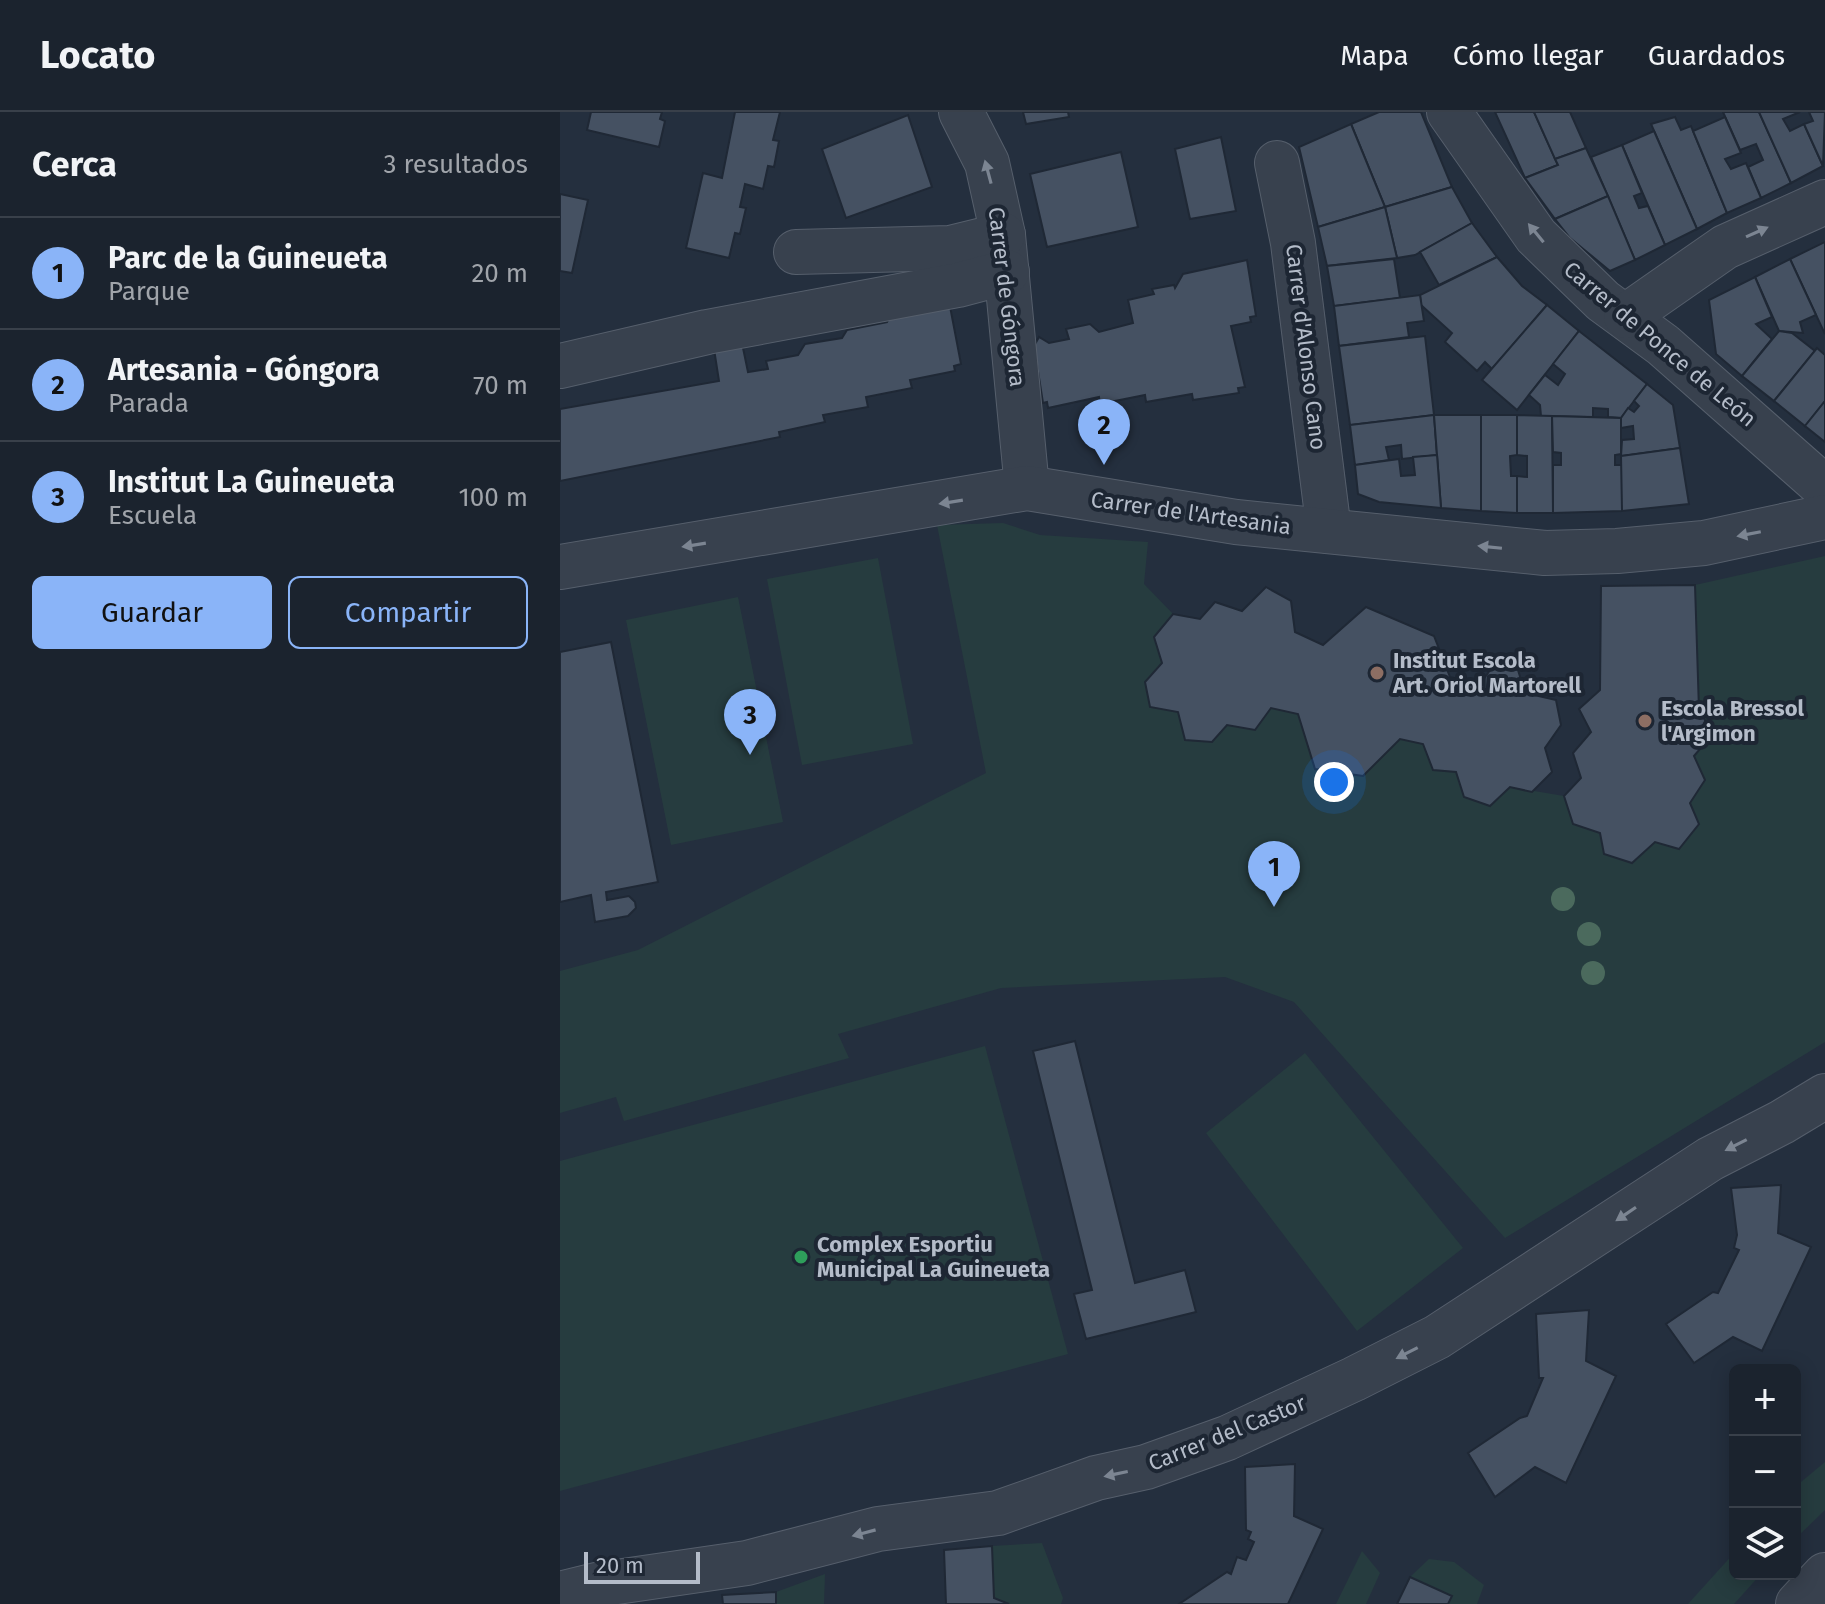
<!DOCTYPE html>
<html lang="es">
<head>
<meta charset="utf-8">
<style>
  body { margin:0; font-family:"Fira Sans",sans-serif; background:#282f3a; color:#f1f3f6 }
  .controls { position:absolute; right:24px; bottom:24px; display:grid; overflow:hidden; border-radius:12px; box-shadow:0 4px 20px #0003 }
  .controls button { width:72px; height:72px; display:grid; place-items:center; padding:0; border:0; border-bottom:2px solid #39404a; background:#1b232e; color:#f1f3f6; font:40px sans-serif }
  .scale { position:absolute; left:24px; bottom:20px; width:116px; box-sizing:border-box; padding-left:8px; border:4px solid #b4bcc9; border-top:0; font-size:22px; line-height:28px; white-space:nowrap; color:#b4bcc9; -webkit-text-stroke:6px #1d2633; paint-order:stroke }
  .you { position:absolute; left:774px; top:670px; width:28px; height:28px; margin:-20px; border:6px solid #fff; border-radius:50%; background:#1a73e8; box-shadow:0 0 0 12px #1a73e833 }
  .badge { display:grid; place-items:center; width:52px; height:52px; border-radius:50%; background:#8ab4f8; color:#111; font-size:26px; font-weight:700 }
  .pin { position:absolute; translate:-50% -66px; filter:drop-shadow(0 2px 4px #0008) }
  .pin::after { content:''; position:absolute; top:42px; width:28px; height:24px; background:inherit; clip-path:polygon(0 0,100% 0,50% 100%) }
  .list { margin:0; padding:0; list-style:none }
  h2 { display:flex; justify-content:space-between; align-items:center; height:104px; margin:0; padding:0 32px; font-size:34px }
  h2 small { font-size:26px; font-weight:400; color:#a0a4aa }
  .list li { display:grid; grid-template-columns:52px 1fr auto; gap:24px; align-items:center; box-sizing:border-box; height:112px; padding:0 32px; border-top:2px solid #39404a }
  .list b { display:block; font-size:30px; white-space:nowrap }
  .list p { margin:0; font-size:26px; white-space:nowrap; color:#a0a4aa }
  .list em { font-size:26px; font-style:normal; color:#a0a4aa }
  .actions { display:flex; gap:16px; padding:24px 32px }
  .actions a { flex:1; padding:18px 0; border:2px solid #8ab4f8; border-radius:12px; text-align:center; font-size:28px; color:#8ab4f8 }
  .actions .main { background:#8ab4f8; color:#111 }
  .icon { flex:none; width:44px; height:44px; fill:none; stroke:currentColor; stroke-width:2; stroke-linecap:round; stroke-linejoin:round }
  .map { position:relative; flex:none; width:1265px; height:1492px; overflow:hidden }
  header { display:flex; align-items:center; gap:48px; box-sizing:border-box; height:112px; padding:0 40px; background:#1b232e; border-bottom:2px solid #39404a }
  header strong { font-size:38px }
  nav { display:flex; gap:44px; margin-inline-start:auto; font-size:28px }
  main { display:flex }
  aside { flex:1; background:#1b232e }
  .map>svg:first-child { display:block }
  .green { fill:#263c3f }
  .building { fill:#455162; stroke:#1f2835; stroke-width:2 }
  .lines { fill:none; stroke-linecap:round; stroke-linejoin:round }
  .minor-casing { stroke:#565f6c; stroke-width:46 }
  .minor { stroke:#38414e; stroke-width:44 }
  .tree { fill:#4b6a5d }
  .oneway { fill:#7c8592 }
  .education-dot { fill:#8d6e63; stroke:#1d2633; stroke-width:3 }
  .leisure-dot { fill:#2e9e5b; stroke:#1d2633; stroke-width:3 }
  .labels { text-anchor:middle; dominant-baseline:central; stroke-width:8; stroke-linejoin:round; paint-order:stroke }
  .street-label { font-size:22px; fill:#b4bcc9; stroke:#1d2633 }
  .poi-label { font-size:22px; font-weight:bold; fill:#b4bcc9; stroke:#1d2633; text-anchor:start }
</style>
</head>
<body>
<header>
<strong>Locato</strong>
<nav><a>Mapa</a><a>Cómo llegar</a><a>Guardados</a></nav>
</header>
<main>
<aside>
<h2>Cerca<small>3 resultados</small></h2>
<ul class="list">
<li><span class="badge">1</span><div><b>Parc de la Guineueta</b><p>Parque</p></div><em>20 m</em></li>
<li><span class="badge">2</span><div><b>Artesania - Góngora</b><p>Parada</p></div><em>70 m</em></li>
<li><span class="badge">3</span><div><b>Institut La Guineueta</b><p>Escuela</p></div><em>100 m</em></li>
</ul>
<div class="actions"><a class="main">Guardar</a><a>Compartir</a></div>
</aside>
<div class="map">
<svg width="1265" height="1492" viewBox="0 0 1265 1492">
  <rect width="100%" height="100%" fill="#242f3e"/>
  <g class="green">
    <path d="M443,411L480,423L588,430L584,472L613,502L594,525L602,551L585,570L590,595L618,600L625,628L667,613L695,618L711,596L738,602L755,658L803,664L840,627L863,632L873,658L896,660L904,685L930,694L950,675L1004,684L1013,712L1040,721L1044,742L1071,751L1095,730L1119,737L1130,691L1145,668L1134,644L1153,622L1139,598L1135,473L1265,444V930L945,1126L734,890L665,865L441,876L278,922L289,946L64,1009L56,985L0,1001V859L78,838L426,661L377,413Z"/>
    <path d="M318,446L353,632L242,653L207,467Z"/>
    <path d="M178,485L223,710L111,733L66,508Z"/>
    <path d="M425,934L508,1242L0,1379V1049Z"/>
    <path d="M745,941L903,1136L797,1219L646,1021Z"/>
    <path d="M1265,1350V1398L1235,1427V1375Z"/>
    <path d="M482,1431L503,1486L501,1492H449L434,1486L432,1434Z"/>
    <path d="M802,1439L820,1461L806,1492H776Z"/>
    <path d="M1175,1440V1462H1201L1174,1492H1128Z"/>
    <path d="M869,1447L894,1450L924,1473L917,1492H888L892,1484L850,1465Z"/>
    <path d="M265,1462L264,1492H216V1480Z"/>
  </g>
  <g class="building">
    <path d="M31,0H102L100,7L105,9L99,35L27,18Z"/>
    <path d="M175,0H220L213,28L219,29L214,55L208,54L203,77L185,72L180,95L186,96L180,122L175,121L169,146L126,136L143,61L162,66Z"/>
    <path d="M463,0H508L509,5L466,12Z"/>
    <path d="M819,0H861L892,75L825,95L791,12Z"/>
    <path d="M935,0H974L998,53L965,66Z"/>
    <path d="M974,0H1010L1026,36L995,47Z"/>
    <path d="M1163,0H1199L1231,71L1201,86L1188,55L1203,48L1196,32L1180,38Z"/>
    <path d="M1199,0H1240L1223,7L1230,19L1244,12L1263,54L1231,71Z"/>
    <path d="M1249,0H1265L1263,54L1244,12L1253,9Z"/>
    <path d="M348,3L372,75L286,106L262,37Z"/>
    <path d="M1115,5L1121,18L1131,14L1167,101L1137,117L1091,12Z"/>
    <path d="M1165,5L1181,41L1165,47L1171,57L1186,51L1201,86L1167,101L1133,19Z"/>
    <path d="M791,12L825,95L758,115L739,35Z"/>
    <path d="M1094,19L1137,117L1105,133L1062,33Z"/>
    <path d="M661,25L676,99L630,107L615,37Z"/>
    <path d="M1062,33L1082,81L1074,84L1079,96L1088,94L1105,133L1075,148L1031,45Z"/>
    <path d="M1026,36L1048,84L995,107L965,66L998,53L995,47Z"/>
    <path d="M561,40L578,115L487,135L470,62Z"/>
    <path d="M892,75L912,111L855,143L837,146L825,95Z"/>
    <path d="M0,82L28,88L12,161L0,159Z"/>
    <path d="M1048,84L1075,148L1050,159L1010,126L995,107Z"/>
    <path d="M825,95L837,146L767,154L758,115Z"/>
    <path d="M912,111L937,145L879,173L860,140Z"/>
    <path d="M1265,130V222L1230,147Z"/>
    <path d="M937,145L962,174L987,193L932,257L925,250L917,259L885,230L892,221L861,193L860,183Z"/>
    <path d="M834,147L840,186L774,194L767,154Z"/>
    <path d="M1230,147L1256,203L1240,210L1243,221L1219,219L1195,165Z"/>
    <path d="M687,148L696,204L690,205L691,210L671,214L685,275L678,276L679,281L633,288L632,282L586,290L585,283L540,292L539,285L488,296L487,290L483,291L474,234L479,225L489,231L509,227L506,217L530,212L539,220L573,211L568,188L594,182L592,177L614,173L615,176L623,162Z"/>
    <path d="M1195,165L1212,205L1196,212L1212,227L1182,264L1156,242L1149,188Z"/>
    <path d="M860,183L864,209L847,211L849,225L779,234L774,194Z"/>
    <path d="M389,189L401,252L394,254L395,259L350,268L352,276L306,285L308,295L263,303L265,310L219,320L220,325L0,369V297L159,269L154,237L182,231L188,260L208,257L206,249L238,243L245,232L282,226L287,218L327,210L332,200Z"/>
    <path d="M987,193L1019,219L957,298L922,268Z"/>
    <path d="M1019,219L1087,272L1061,306L1048,305V297L1033,296V305L981,304L980,293L969,283L985,263L998,273L1005,262L993,252Z"/>
    <path d="M1219,219L1232,221L1255,239L1214,289L1182,264Z"/>
    <path d="M865,224L874,303L790,313L779,234Z"/>
    <path d="M1257,236L1265,243V289L1245,314L1214,289Z"/>
    <path d="M1087,272L1113,293L1120,336L1061,344L1062,328L1074,327L1073,314L1061,316V306L1068,296L1074,300L1079,294L1074,289Z"/>
    <path d="M1265,289V330L1245,314Z"/>
    <path d="M874,303L877,343L842,347L841,333L826,335L829,348L795,353L790,313Z"/>
    <path d="M874,303H921V399L881,396Z"/>
    <path d="M921,303H957V343L950,344L951,364H957V401L921,399Z"/>
    <path d="M957,303L992,304L993,401H957V364L967,365V344L957,343Z"/>
    <path d="M992,304L1061,306V342L1055,343V353H1062V399L993,401V353H1001V341L993,340Z"/>
    <path d="M1120,336L1129,392L1062,399L1061,344Z"/>
    <path d="M877,343L881,396L819,390L798,382L795,353L839,347L841,364L855,363L853,345Z"/>
    <path d="M1135,473L1139,598L1153,622L1134,644L1145,668L1130,691L1139,712L1119,737L1095,730L1072,751L1044,742L1040,721L1013,712L1004,684L1021,666L1013,641L1031,620L1019,597L1040,578L1041,474Z"/>
    <path d="M706,475L731,489L735,520L763,533L806,495L874,524L890,565L920,572L933,554L958,558L965,581L996,588L1001,613L985,636L992,660L972,680L950,675L930,694L904,685L896,660L873,658L863,632L840,627L803,664L755,657L738,602L711,596L695,618L667,613L652,630L625,628L618,600L590,595L585,570L602,551L594,525L613,502L640,507L655,490L682,499Z"/>
    <path d="M51,530L98,770L46,780L47,788L69,784L75,790L76,796L68,804L35,810L31,783L0,790V540Z"/>
    <path d="M515,929L575,1171L625,1158L636,1200L526,1227L514,1182L532,1178L473,939Z"/>
    <path d="M1221,1073L1218,1121L1251,1135L1202,1239L1173,1225L1134,1251L1106,1212L1153,1180L1158,1181L1179,1138L1174,1136L1177,1123L1171,1076Z"/>
    <path d="M1029,1198L1026,1249L1056,1264L1006,1371L975,1355L935,1385L908,1341L960,1306L967,1304L983,1266H979L976,1202Z"/>
    <path d="M735,1352L734,1404L763,1417L728,1492H619L667,1460L671,1462L677,1445L686,1448L694,1430L688,1427L691,1420L686,1418L685,1355Z"/>
    <path d="M432,1434L434,1486L449,1492H386L384,1438Z"/>
    <path d="M850,1465L892,1484L888,1492H837Z"/>
    <path d="M216,1480V1492H163L162,1483Z"/>
  </g>
  <g class="lines">
    <defs>
      <g id="minor">
        <path d="M401,0L427,51L443,123L467,376"/>
        <path d="M889,0L976,124L1043,189L1103,233L1265,376"/>
        <path d="M717,51L733,131L769,419"/>
        <path d="M236,140L390,136L443,123"/>
        <path d="M1066,204L1165,135L1265,90"/>
        <path d="M0,254L147,220L398,173L447,160"/>
        <path d="M0,455L467,376L676,410L985,441L1057,439L1144,431L1265,405"/>
        <path d="M0,1482L36,1473L187,1451L318,1417L438,1401L536,1366L586,1355L667,1326L794,1267L877,1225L1150,1047L1222,1010L1265,984"/>
        <path d="M1238,1492L1265,1463"/>
      </g>
    </defs>
    <use href="#minor" class="minor-casing"/>
    <use href="#minor" class="minor"/>
  </g>
  <g class="tree">
    <circle cx="1003" cy="787" r="12"/>
    <circle cx="1029" cy="822" r="12"/>
    <circle cx="1033" cy="861" r="12"/>
  </g>
  <defs><path id="oneway-solid" d="M-6-.8H1V-3.2L6.5 0L1 3.2V.8H-6Z" transform="scale(2)"/></defs>
  <g class="oneway">
    <use href="#oneway-solid" transform="translate(428 60) rotate(-105)"/>
    <use href="#oneway-solid" transform="translate(1197 120) rotate(-24)"/>
    <use href="#oneway-solid" transform="translate(976 121) rotate(-129)"/>
    <use href="#oneway-solid" transform="translate(391 390) rotate(171)"/>
    <use href="#oneway-solid" transform="translate(1189 422) rotate(169)"/>
    <use href="#oneway-solid" transform="translate(134 433) rotate(171)"/>
    <use href="#oneway-solid" transform="translate(930 435) rotate(-174)"/>
    <use href="#oneway-solid" transform="translate(1176 1033) rotate(153)"/>
    <use href="#oneway-solid" transform="translate(1066 1102) rotate(146)"/>
    <use href="#oneway-solid" transform="translate(847 1241) rotate(153)"/>
    <use href="#oneway-solid" transform="translate(556 1362) rotate(168)"/>
    <use href="#oneway-solid" transform="translate(304 1421) rotate(165)"/>
  </g>
  <g class="education-dot">
    <circle cx="817" cy="561" r="8"/>
    <circle cx="1085" cy="609" r="8"/>
  </g>
  <circle class="leisure-dot" cx="241" cy="1145" r="8"/>
  <g class="labels">
    <g class="street-label">
      <text transform="translate(447 185) rotate(83)">Carrer de Góngora</text>
      <text transform="translate(1100 232) rotate(40)">Carrer de Ponce de León</text>
      <text transform="translate(746 235) rotate(83)">Carrer d'Alonso Cano</text>
      <text transform="translate(631 401) rotate(8)">Carrer de l'Artesania</text>
      <text transform="translate(667 1321) rotate(-22)">Carrer del Castor</text>
    </g>
    <g class="poi-label">
      <text x="833" y="548">Institut Escola<tspan x="833" dy="25">Art. Oriol Martorell</tspan></text>
      <text x="1101" y="596">Escola Bressol<tspan x="1101" dy="25">l'Argimon</tspan></text>
      <text x="257" y="1132">Complex Esportiu<tspan x="257" dy="25">Municipal La Guineueta</tspan></text>
    </g>
  </g>
</svg>
<div class="controls">
<button>+</button>
<button>−</button>
<button><svg class="icon" aria-label="layers" viewBox="0 0 24 24"><path d="M12 4l9 5-9 5-9-5zM3 14l9 5 9-5"/></svg></button>
</div>
<div class="scale">20 m</div>
<div class="you"></div>
<div class="pin badge" style="left:714px;top:795px">1</div>
<div class="pin badge" style="left:544px;top:353px">2</div>
<div class="pin badge" style="left:190px;top:643px">3</div>
</div>
</main>
</body>
</html>
